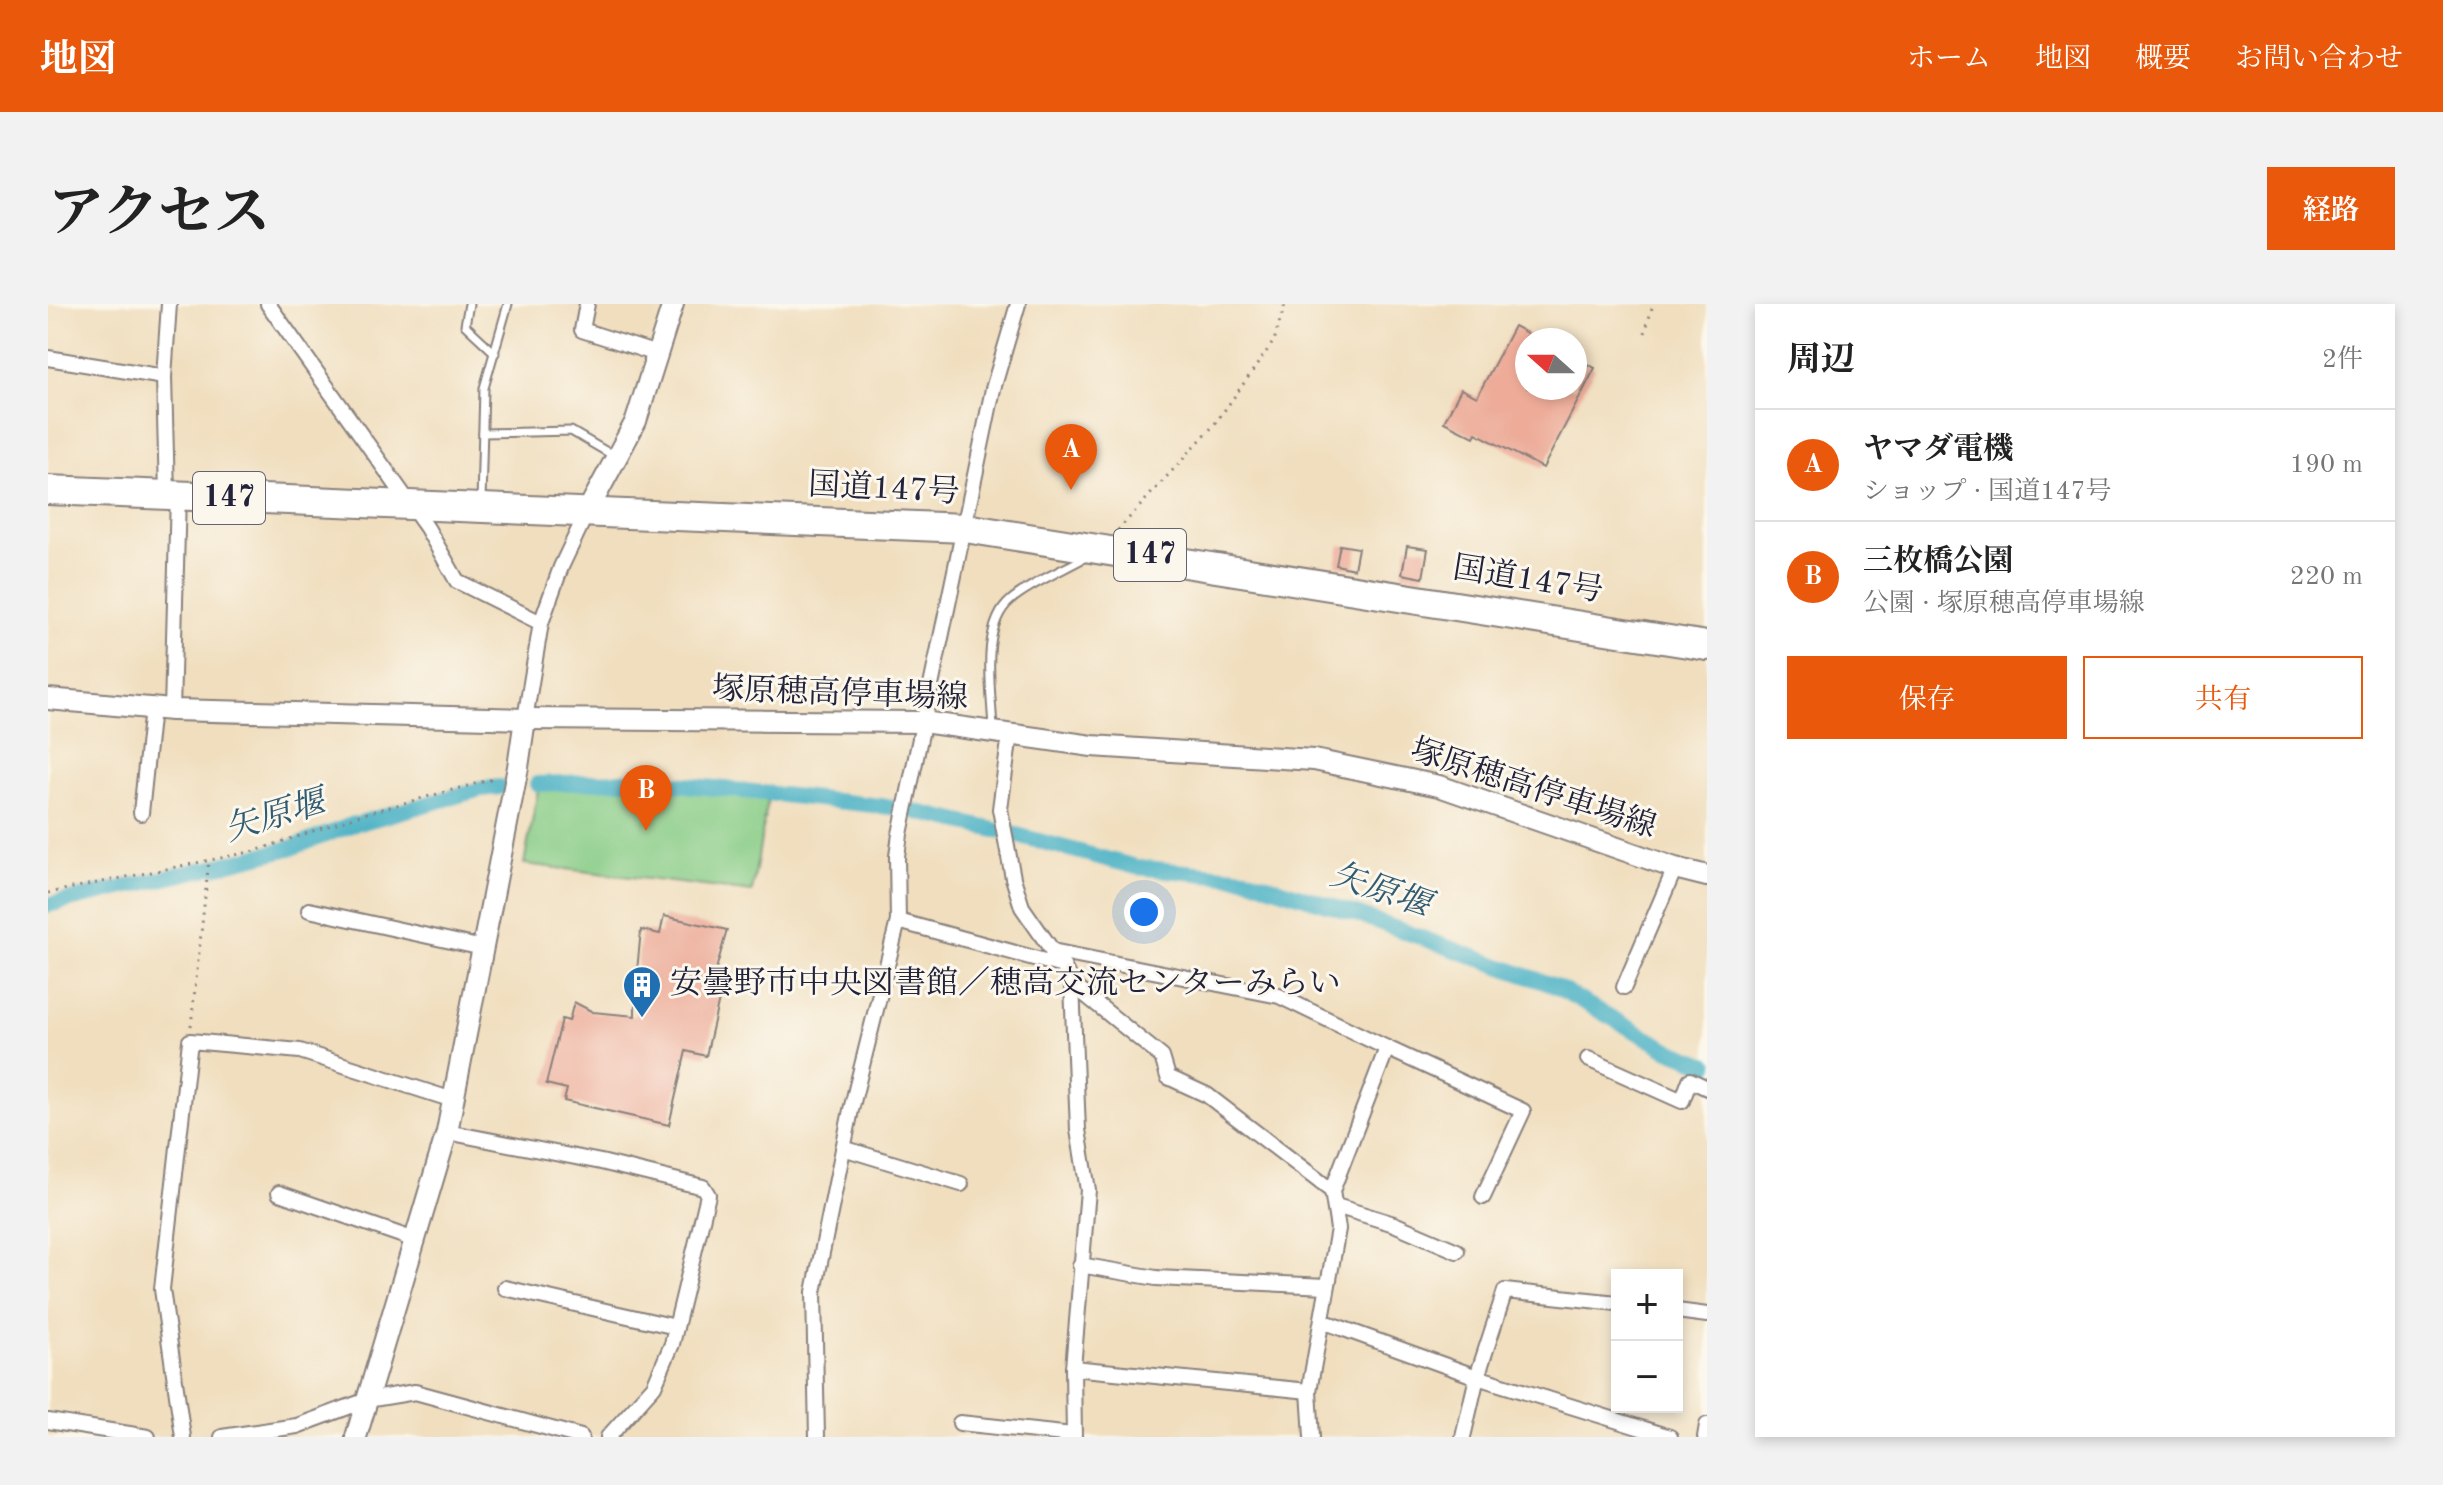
<!DOCTYPE html>
<html lang="ja">
<head>
<meta charset="utf-8">
<style>
  body { margin:0; font-family:"Old Standard TT","Noto Serif JP",serif; background:#f2f2f2; color:#222 }
  .controls { position:absolute; right:24px; bottom:24px; display:grid; overflow:hidden; border-radius:0px; box-shadow:0 4px 12px #0003 }
  .controls button { width:72px; height:72px; display:grid; place-items:center; padding:0; border:0; border-bottom:2px solid #e0e0e0; background:#fff; color:#222; font:40px sans-serif }
  .compass { position:absolute; left:1467px; top:24px; width:72px; height:72px; border-radius:50%; background:#fff; box-shadow:0 4px 12px #0003; rotate:291deg }
  .you { position:absolute; left:1096px; top:608px; width:28px; height:28px; margin:-20px; border:6px solid #fff; border-radius:50%; background:#1a73e8; box-shadow:0 0 0 12px #1a73e833 }
  .badge { display:grid; place-items:center; width:52px; height:52px; border-radius:50%; background:#ea580c; color:#fff; font-size:26px; font-weight:700 }
  .pin { position:absolute; translate:-50% -66px; filter:drop-shadow(0 2px 4px #0008) }
  .pin::after { content:''; position:absolute; top:42px; width:28px; height:24px; background:inherit; clip-path:polygon(0 0,100% 0,50% 100%) }
  .list { margin:0; padding:0; list-style:none }
  h2 { display:flex; justify-content:space-between; align-items:center; height:104px; margin:0; padding:0 32px; font-size:34px }
  h2 small { font-size:26px; font-weight:400; color:#767676 }
  .list li { display:grid; grid-template-columns:52px 1fr auto; gap:24px; align-items:center; box-sizing:border-box; height:112px; padding:0 32px; border-top:2px solid #e0e0e0 }
  .list b { display:block; font-size:30px; white-space:nowrap }
  .list p { margin:0; font-size:26px; white-space:nowrap; color:#767676 }
  .list em { font-size:26px; font-style:normal; color:#767676 }
  .actions { display:flex; gap:16px; padding:24px 32px }
  .actions a { flex:1; padding:18px 0; border:2px solid #ea580c; border-radius:0px; text-align:center; font-size:28px; color:#ea580c }
  .actions .main { background:#ea580c; color:#fff }
  .map { position:relative; flex:none; width:1659px; height:1133px; overflow:hidden; border-radius:0px }
  header { display:flex; align-items:center; gap:48px; box-sizing:border-box; height:112px; padding:0 40px; background:#ea580c; color:#fff }
  header strong { font-size:38px }
  nav { display:flex; gap:44px; margin-inline-start:auto; font-size:28px }
  .intro { display:flex; align-items:center; justify-content:space-between; box-sizing:border-box; height:192px; padding:0 48px }
  h1 { margin:0; font-size:56px }
  .button { padding:20px 36px; border-radius:0px; background:#ea580c; color:#fff; font-size:28px; font-weight:700 }
  main { display:flex; gap:48px; padding:0 48px }
  aside { flex:1; background:#fff; border-radius:0px; box-shadow:0 4px 12px #0003 }
  .map>svg:first-child { display:block }
  .green { fill:#87cc86; stroke:#547760; stroke-width:2 }
  .lines { fill:none; stroke-linecap:round; stroke-linejoin:round }
  .canal { stroke:#46b0c4; stroke-width:16 }
  .building { fill:#edab98 }
  .lane-casing { stroke:#89807c; stroke-width:11 }
  .street-casing { stroke:#89807c; stroke-width:18 }
  .secondary-casing { stroke:#89807c; stroke-width:24 }
  .highway-casing { stroke:#89807c; stroke-width:32 }
  .path { stroke:#89807c; stroke-width:3; stroke-dasharray:2 6; stroke-linecap:butt }
  .lane { stroke:#fff; stroke-width:7 }
  .street { stroke:#fff; stroke-width:14 }
  .secondary { stroke:#fff; stroke-width:20 }
  .highway { stroke:#fff; stroke-width:28 }
  .labels { text-anchor:middle; dominant-baseline:central; stroke-width:6; stroke-linejoin:round; paint-order:stroke }
  .shield { fill:#fbf7ec; stroke:#636270; stroke-width:2 }
  .shield-label { font-size:30px; font-weight:bold; fill:#22223b }
  .street-label { font-size:32px; fill:#22223b; stroke:#fbf7ec }
  .poi-label { font-size:32px; fill:#22223b; stroke:#fbf7ec; text-anchor:start }
  .water-label { font-size:34px; font-style:italic; fill:#305b72; stroke:#fbf7ec }
</style>
</head>
<body>
<header>
<strong>地図</strong>
<nav><a>ホーム</a><a>地図</a><a>概要</a><a>お問い合わせ</a></nav>
</header>
<div class="intro"><h1>アクセス</h1><a class="button">経路</a></div>
<main>
<div class="map">
<svg width="1659" height="1133" viewBox="0 0 1659 1133">
  <rect width="100%" height="100%" fill="#fbf7ec"/>
  <filter id="ink" filterUnits="userSpaceOnUse"><feTurbulence type="fractalNoise" baseFrequency=".0125" numOctaves="2"/><feDisplacementMap in="SourceGraphic" scale="16" xChannelSelector="R" yChannelSelector="G"/><feConvolveMatrix kernelMatrix="1 2 1 2 8 2 1 2 1" color-interpolation-filters="sRGB"/></filter>
  <filter id="wash" filterUnits="userSpaceOnUse"><feTurbulence type="fractalNoise" baseFrequency=".006" numOctaves="4" result="noise"/><feDisplacementMap in="SourceGraphic" scale="32" xChannelSelector="R" yChannelSelector="G"/><feGaussianBlur stdDeviation="1.8" result="paint"/><feColorMatrix in="noise" values="0 0 0 0 0 0 0 0 0 0 0 0 0 0 0 0 0 1.4 0 .05"/><feComposite in="paint" operator="in"/></filter>
  <g filter="url(#wash)">
    <rect width="100%" height="100%" fill="#f0debe"/>
    <path class="green" d="M586,481L720,494L704,588L476,560L490,486Z"/>
    <g class="lines">
      <g class="canal">
        <path d="M608,478L726,490"/>
        <path d="M489,480L596,476"/>
        <path d="M734,491L851,504"/>
        <path d="M865,507L951,527"/>
        <path d="M315,518L433,485L452,483"/>
        <path d="M965,530L1088,563L1198,574L1308,610L1507,682L1619,745L1659,761"/>
        <path d="M166,563L246,543L306,520"/>
        <path d="M0,601L156,565"/>
      </g>
    </g>
    <g id="blocks">
      <g class="building">
        <path d="M1466,22L1479,29V84H1527V54L1547,64L1495,164L1428,129L1426,133L1396,118L1413,85L1429,93Z"/>
        <path d="M1292,241L1310,244L1306,265L1288,261Z"/>
        <path d="M1359,242L1380,245L1375,274L1354,270Z"/>
        <path d="M616,612L679,626L665,676L675,678L658,752L638,747L621,821L516,797L519,785L498,780L514,715L521,717L526,698L545,708L587,712V702L594,694L596,685L589,667L593,626L612,630Z"/>
      </g>
    </g>
  </g>
  <g filter="url(#ink)">
    <use href="#blocks" fill-opacity="0" stroke="#89807c" stroke-width="2"/>
    <g class="lines">
      <defs>
        <g id="lane">
          <path d="M421,0L417,21L447,49"/>
          <path d="M435,129L523,127L566,152"/>
          <path d="M433,198L436,84L460,0"/>
          <path d="M945,426C944,389 931,322 963,296C983,279 1015,266 1038,253"/>
        </g>
        <g id="street">
          <path d="M220,0L379,224L409,277L493,319"/>
          <path d="M539,0L534,26L609,50"/>
          <path d="M0,54L116,73"/>
          <path d="M119,191L116,73L121,0"/>
          <path d="M124,406L130,191"/>
          <path d="M477,415L493,319L513,263L539,208"/>
          <path d="M962,430L952,505L965,574L974,603L1015,662L1024,680L1030,826L1040,886L1025,1064L1026,1133"/>
          <path d="M93,509L104,404"/>
          <path d="M261,606L435,644"/>
          <path d="M850,617L1015,662"/>
          <path d="M1004,647L1231,692L1339,744L1284,887L1290,925L1261,1087L1264,1133"/>
          <path d="M1024,680L1114,753L1120,773L1159,791L1284,887"/>
          <path d="M1576,683L1627,564"/>
          <path d="M1339,744L1475,807L1435,893"/>
          <path d="M1540,755L1634,797L1642,776L1659,784"/>
          <path d="M399,828L553,858L655,883L660,891L624,1040L606,1082L560,1133"/>
          <path d="M795,844L913,880"/>
          <path d="M231,889L367,936"/>
          <path d="M1288,902L1346,920L1409,947"/>
          <path d="M1032,961L1108,974L1279,982"/>
          <path d="M457,984L628,1023"/>
          <path d="M1629,1007L1659,1011"/>
          <path d="M1274,1017L1429,1073L1622,1133"/>
          <path d="M1025,1064L1261,1087"/>
          <path d="M0,1117L100,1133"/>
          <path d="M912,1119L1025,1131"/>
          <path d="M135,1133L114,985L142,737L252,747L405,796"/>
          <path d="M174,1133L249,1122L319,1096L367,1088L533,1133"/>
          <path d="M769,1133L766,988L803,806L850,617L849,552L852,530L945,85L970,0"/>
          <path d="M1415,1133L1429,1073L1457,987L1569,999"/>
          <path d="M1657,1133L1659,1121"/>
        </g>
        <g id="secondary">
          <path d="M539,208L588,117L625,0"/>
          <path d="M0,395L124,406L477,415L875,418L1044,442L1266,456L1391,482L1627,564L1659,572"/>
          <path d="M308,1133L399,828L470,463L477,415"/>
        </g>
        <path id="highway" d="M0,186L917,224L1659,342"/>
      </defs>
      <use href="#lane" class="lane-casing"/>
      <use href="#street" class="street-casing"/>
      <use href="#secondary" class="secondary-casing"/>
      <use href="#highway" class="highway-casing"/>
      <g class="path">
        <path d="M1597,29L1605,0"/>
        <path d="M1070,226L1166,121L1226,37L1237,0"/>
        <path d="M0,589L207,547L312,511L449,474"/>
        <path d="M143,722L161,556"/>
      </g>
      <use href="#lane" class="lane"/>
      <use href="#street" class="street"/>
      <use href="#secondary" class="secondary"/>
      <use href="#highway" class="highway"/>
    </g>
  </g>
  <defs>
    <symbol id="building-pin" viewBox="-11 -11 22 30"><path d="M0 17L-7.5 6A9.5 9.5 0 1 1 7.5 6Z" fill="#1f6fb2" stroke="#fbf7ec"/><path d="M-4-6H4V6H1V3H-1V6H-4ZM-2.5-4.3h1.7v1.8h-1.7ZM.8-4.3h1.7v1.8H.8ZM-2.5-1h1.7V.8h-1.7ZM.8-1h1.7V.8H.8Z" fill="#fff"/></symbol>
  </defs>
  <g fill-rule="evenodd">
    <use href="#building-pin" x="572" y="659" width="44" height="60"/>
  </g>
  <g class="labels">
    <g class="shield">
      <rect x="145" y="168" width="72" height="52" rx="6"/>
      <rect x="1066" y="225" width="72" height="52" rx="6"/>
    </g>
    <g class="shield-label">
      <text x="181" y="194">147</text>
      <text x="1102" y="251">147</text>
    </g>
    <g class="street-label">
      <text transform="translate(836 186) rotate(3)">国道147号</text>
      <text transform="translate(1480 277) rotate(9)">国道147号</text>
      <text transform="translate(792 391) rotate(2)">塚原穂高停車場線</text>
      <text transform="translate(1485 486) rotate(18)">塚原穂高停車場線</text>
    </g>
    <g class="poi-label">
      <text x="622" y="681">安曇野市中央図書館／穂高交流センターみらい</text>
    </g>
    <g class="water-label">
      <text transform="translate(227 513) rotate(-17)">矢原堰</text>
      <text transform="translate(1332 587) rotate(19)">矢原堰</text>
    </g>
  </g>
</svg>
<div class="controls">
<button>+</button>
<button>−</button>
</div>
<svg class="compass" viewBox="-18 -18 36 36"><path d="M0-13l5 13h-10z" fill="#e53935"/><path d="M0 13l5-13h-10z" fill="#767676"/></svg>
<div class="you"></div>
<div class="pin badge" style="left:1023px;top:186px">A</div>
<div class="pin badge" style="left:598px;top:527px">B</div>
</div>
<aside>
<h2>周辺<small>2件</small></h2>
<ul class="list">
<li><span class="badge">A</span><div><b>ヤマダ電機</b><p>ショップ · 国道147号</p></div><em>190 m</em></li>
<li><span class="badge">B</span><div><b>三枚橋公園</b><p>公園 · 塚原穂高停車場線</p></div><em>220 m</em></li>
</ul>
<div class="actions"><a class="main">保存</a><a>共有</a></div>
</aside>
</main>
</body>
</html>
